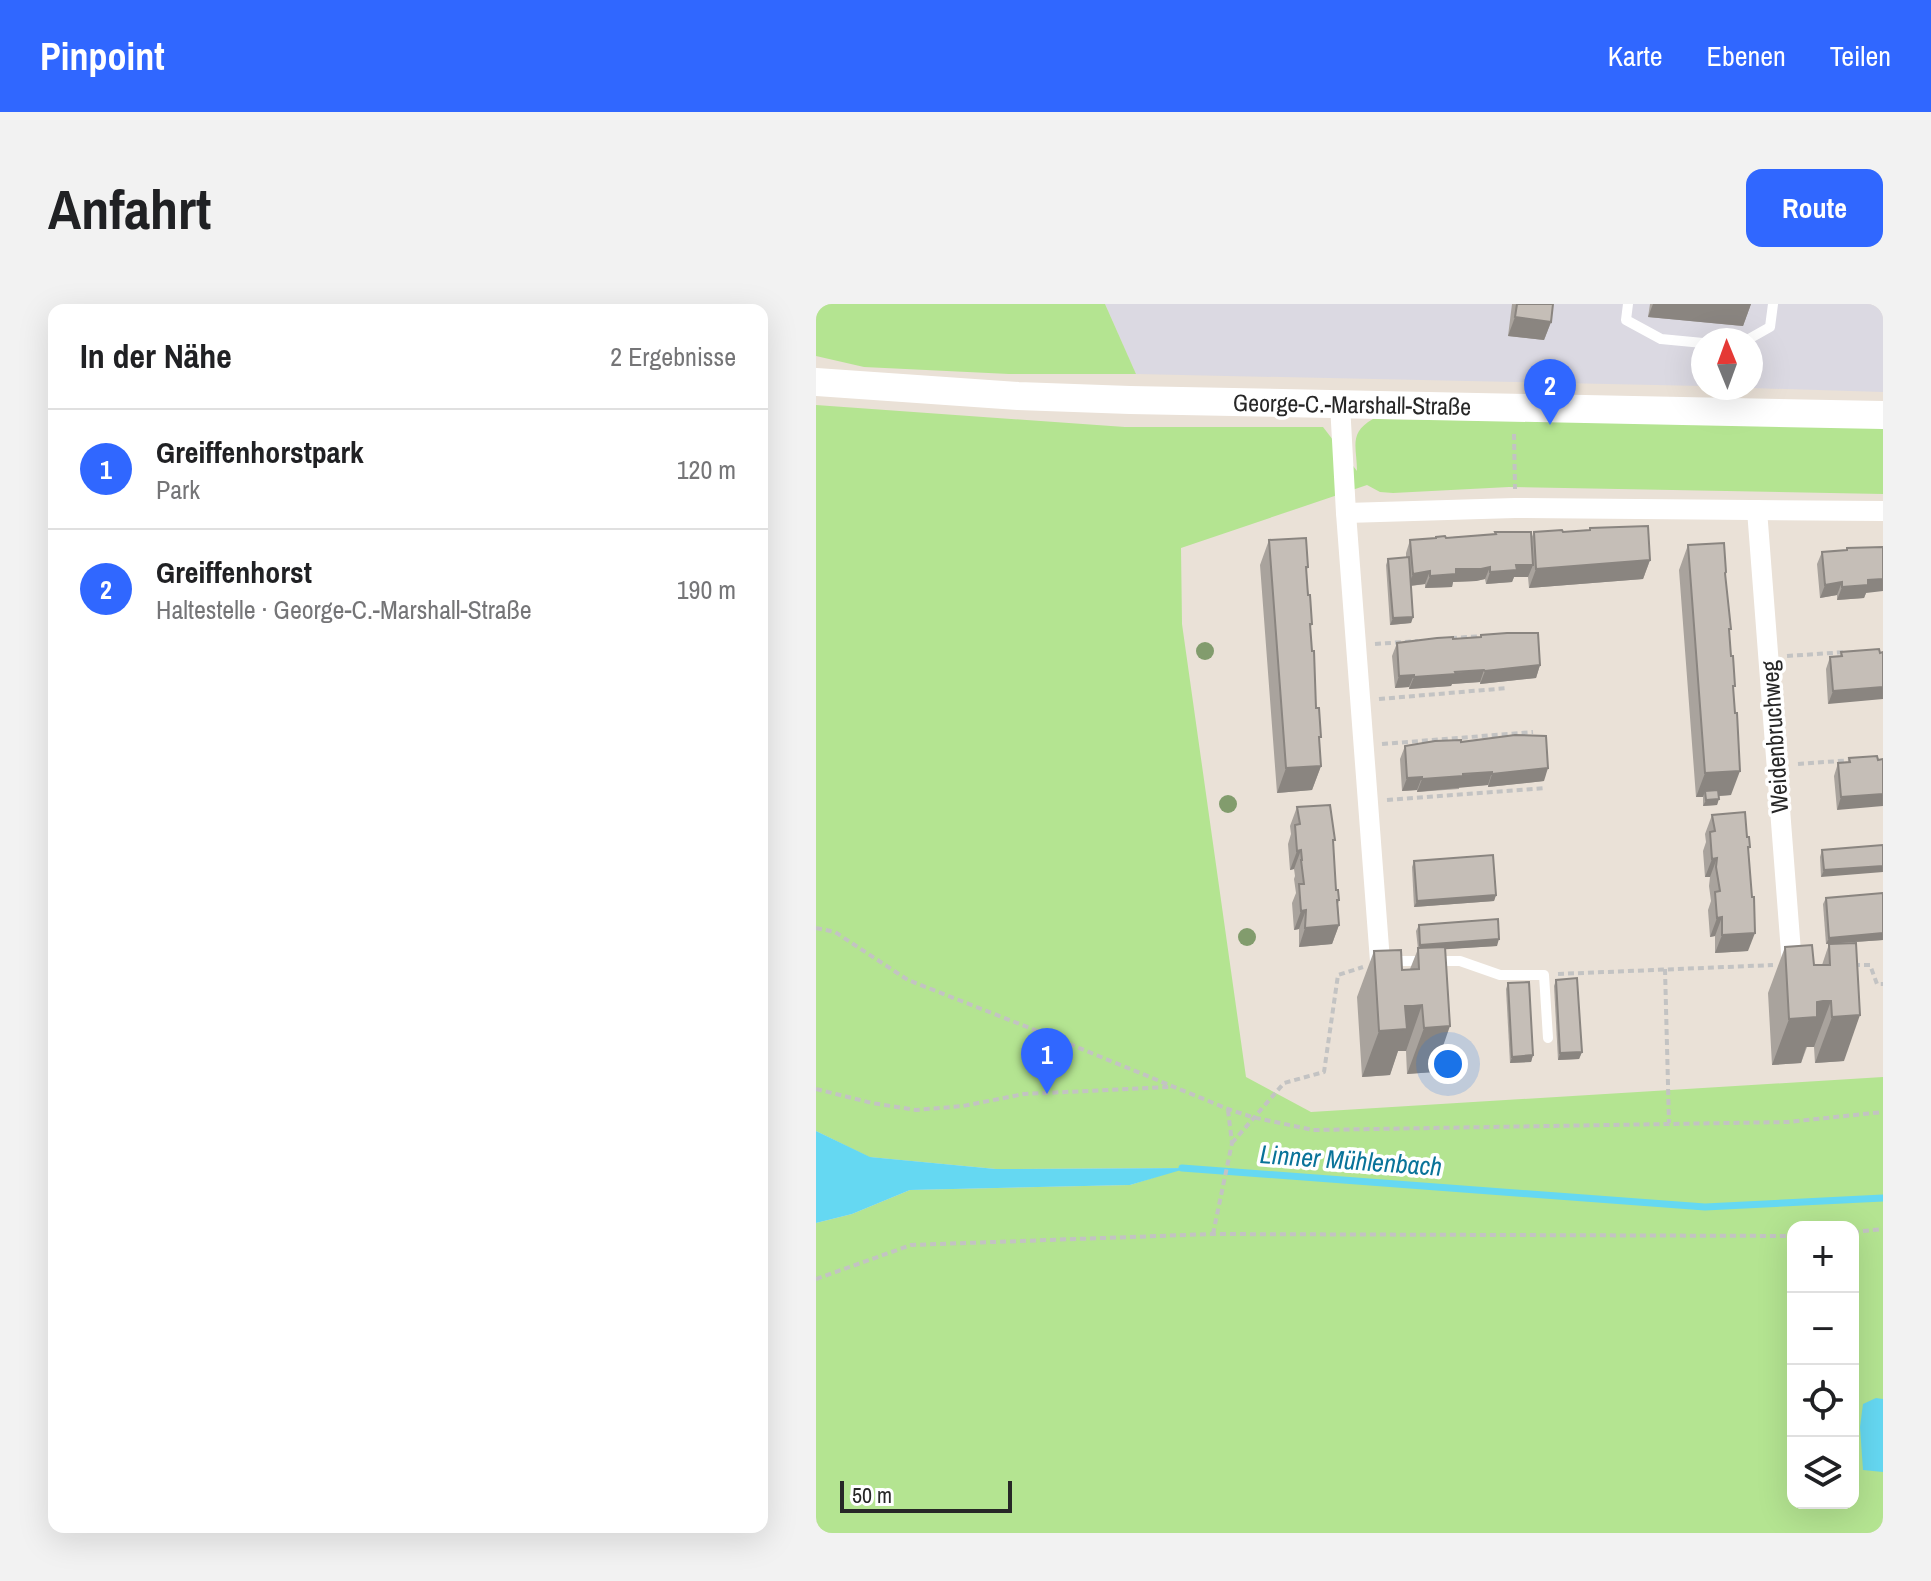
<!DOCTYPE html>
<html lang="de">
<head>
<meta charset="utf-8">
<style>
  body { margin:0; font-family:"Archivo Narrow",sans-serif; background:#f2f2f2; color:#202124 }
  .controls { position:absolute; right:24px; bottom:24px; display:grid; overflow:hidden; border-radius:16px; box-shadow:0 8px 32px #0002 }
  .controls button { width:72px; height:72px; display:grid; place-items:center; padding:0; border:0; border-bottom:2px solid #e0e0e0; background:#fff; color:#202124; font:40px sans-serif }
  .compass { position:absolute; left:875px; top:24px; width:72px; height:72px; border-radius:50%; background:#fff; box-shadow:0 8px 32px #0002; rotate:359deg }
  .scale { position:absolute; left:24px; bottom:20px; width:172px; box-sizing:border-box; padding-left:8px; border:4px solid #272727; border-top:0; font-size:22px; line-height:28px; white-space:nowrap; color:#272727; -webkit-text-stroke:6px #fff; paint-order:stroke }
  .you { position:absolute; left:632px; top:760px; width:28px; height:28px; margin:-20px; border:6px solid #fff; border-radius:50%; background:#1a73e8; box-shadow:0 0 0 12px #1a73e833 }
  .badge { display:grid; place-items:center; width:52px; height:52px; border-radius:50%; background:#3067ff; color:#fff; font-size:26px; font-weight:700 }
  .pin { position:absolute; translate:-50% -66px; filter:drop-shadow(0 2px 4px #0008) }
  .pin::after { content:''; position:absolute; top:42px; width:28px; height:24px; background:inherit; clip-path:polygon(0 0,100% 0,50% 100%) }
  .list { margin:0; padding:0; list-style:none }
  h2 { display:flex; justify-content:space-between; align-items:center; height:104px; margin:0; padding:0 32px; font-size:34px }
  h2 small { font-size:26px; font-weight:400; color:#757577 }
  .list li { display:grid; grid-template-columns:52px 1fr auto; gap:24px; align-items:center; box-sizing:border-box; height:120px; padding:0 32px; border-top:2px solid #e0e0e0 }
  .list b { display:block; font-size:30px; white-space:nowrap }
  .list p { margin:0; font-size:26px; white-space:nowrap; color:#757577 }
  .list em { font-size:26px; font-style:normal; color:#757577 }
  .icon { flex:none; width:44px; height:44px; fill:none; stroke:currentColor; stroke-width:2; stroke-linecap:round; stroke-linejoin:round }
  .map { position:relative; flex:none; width:1067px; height:1229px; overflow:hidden; border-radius:16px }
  header { display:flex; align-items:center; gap:48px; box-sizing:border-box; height:112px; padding:0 40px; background:#3067ff; color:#fff }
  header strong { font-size:38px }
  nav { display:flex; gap:44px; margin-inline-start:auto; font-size:28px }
  .intro { display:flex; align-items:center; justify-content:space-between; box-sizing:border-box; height:192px; padding:0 48px }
  h1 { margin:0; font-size:56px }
  .button { padding:20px 36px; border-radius:16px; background:#3067ff; color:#fff; font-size:28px; font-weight:700 }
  main { display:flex; gap:48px; padding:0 48px }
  aside { flex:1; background:#fff; border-radius:16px; box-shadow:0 8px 32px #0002 }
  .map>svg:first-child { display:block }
  .industrial { fill:#dbd9e2 }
  .green { fill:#b4e491; fill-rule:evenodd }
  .water { fill:#65d8f2 }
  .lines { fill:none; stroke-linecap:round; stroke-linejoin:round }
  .stream { stroke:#65d8f2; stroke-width:7 }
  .path { stroke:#c3c3c3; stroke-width:4; stroke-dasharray:6 4; stroke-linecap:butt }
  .lane { stroke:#fff; stroke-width:10 }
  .street { stroke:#fff; stroke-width:20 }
  .secondary { stroke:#fff; stroke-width:28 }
  .tree { fill:#829c6d }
  .wall { fill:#a9a39d }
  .shaded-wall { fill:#8a8580 }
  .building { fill:#c5beb7; stroke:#8a8580; stroke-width:2 }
  .labels { text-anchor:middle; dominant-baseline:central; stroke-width:7; stroke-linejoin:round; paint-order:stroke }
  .street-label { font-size:24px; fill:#272727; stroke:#fff }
  .water-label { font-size:26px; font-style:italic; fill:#097399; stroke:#fff }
</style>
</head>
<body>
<header>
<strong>Pinpoint</strong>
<nav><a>Karte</a><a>Ebenen</a><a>Teilen</a></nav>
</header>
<div class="intro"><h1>Anfahrt</h1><a class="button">Route</a></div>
<main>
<aside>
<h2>In der Nähe<small>2 Ergebnisse</small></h2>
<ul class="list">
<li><span class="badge">1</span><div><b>Greiffenhorstpark</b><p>Park</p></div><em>120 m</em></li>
<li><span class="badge">2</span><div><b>Greiffenhorst</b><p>Haltestelle · George-C.-Marshall-Straße</p></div><em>190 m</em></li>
</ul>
</aside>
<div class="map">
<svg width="1067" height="1229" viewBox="0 0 1067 1229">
  <rect width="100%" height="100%" fill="#eae1d7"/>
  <path class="industrial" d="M289,0H1067V88L935,84V36H887V82L320,70Z"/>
  <g class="green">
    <path d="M0,0H289L320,70H193L48,63L0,52Z"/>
    <path d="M0,101L309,123H507L541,167C541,143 532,129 557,115L1067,122V190L693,183L577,189L564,188L551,181L365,244L366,320L430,773L495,808L1067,773V1229H0V919L36,910L94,886L314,881L368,864L180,865L53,853L0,827ZM977,923H1037V1199H977Z"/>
  </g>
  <g class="water">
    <path d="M0,827L54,853L180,865L372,864L314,881L94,886L36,910L0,919Z"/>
    <path d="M1060,1094L1067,1095V1168L1047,1166L1044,1123L1047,1100Z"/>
  </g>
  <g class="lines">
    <path class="stream" d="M366,864L889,903L1067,894"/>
    <g class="path">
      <path d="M698,130L699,185"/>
      <path d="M635,334L670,332"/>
      <path d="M559,340L602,337"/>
      <path d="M971,352L1030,348"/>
      <path d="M563,395L692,384"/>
      <path d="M566,440L717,428"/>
      <path d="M982,460L1037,456"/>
      <path d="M571,496L730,484"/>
      <path d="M0,624L19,628L92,676L224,728L412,805L436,813L497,826L972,818L1067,808"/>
      <path d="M1038,661H1054L1061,680H1067"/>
      <path d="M849,665L853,819"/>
      <path d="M742,670L957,661"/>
      <path d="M0,785L56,799L100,806L147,802L208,790L353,783"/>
      <path d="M416,839L468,779L508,768L522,671L547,663"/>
      <path d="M1037,928L1067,925"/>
      <path d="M397,930L416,839L412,806"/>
      <path d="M0,975L95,941L397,930L977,932"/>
    </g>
    <g class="lane">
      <path d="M812,0L810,16L845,35L887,39"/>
      <path d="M931,36L954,23L957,0"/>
      <path d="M574,657H644L684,671H728L732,734"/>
    </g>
    <g class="street">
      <path d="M524,100L530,209L564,657"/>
      <path d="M941,206L976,661"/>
      <path d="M530,209L699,204L1067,207"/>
    </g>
    <path class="secondary" d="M0,78L202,92L314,96L1067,111"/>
  </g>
  <g class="tree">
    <circle cx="389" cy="347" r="9"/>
    <circle cx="412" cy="500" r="9"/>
    <circle cx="431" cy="633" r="9"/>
  </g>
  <g class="wall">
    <path d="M696,0H737L735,18L728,36L692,32Z"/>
    <path d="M834,0H935L927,22L832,13Z"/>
    <path d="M679,228L715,235L718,228H747L834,256L827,275L713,284L712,273H698L696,278L670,280L669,275L660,277L637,278L636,283L609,284V280L595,282L597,313L595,319L574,321L570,261L572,255L590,253V249L594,236L679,230Z"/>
    <path d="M453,236L492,263L490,268L496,320L494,325L505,462L496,486L461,489L444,261Z"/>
    <path d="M872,241L909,272L917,386L915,491L903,492L901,501L887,502V493H880L863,266Z"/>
    <path d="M1006,248L1050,289L1048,294L1021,296V291L1004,294L1001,260Z"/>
    <path d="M665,331L724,361L720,374L664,380V378L636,380L635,382L593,385V383L579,384L576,352L581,339L664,333Z"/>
    <path d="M1063,345L1012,400L1010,365L1014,353L1024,352L1025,348Z"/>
    <path d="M645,438L728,477L672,483V481L643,483V485L601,488V486L586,487L584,455L589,442Z"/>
    <path d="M1061,452L1021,506L1018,472L1022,459L1032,458L1033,454Z"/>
    <path d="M481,503L517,540L520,586L523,596L522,600L523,621L516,640L483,643V625L478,626L476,599L480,589L478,575L479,572L478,565L474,566L472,540L475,530L474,522Z"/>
    <path d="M896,511L931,533L934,543L932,547V647L899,649V632L894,633L892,606L895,597L893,582L894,573H889L887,547L890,538L889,530Z"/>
    <path d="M1067,541L1005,573L1004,553L1006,546Z"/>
    <path d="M598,557L680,591L678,597L598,603L596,563Z"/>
    <path d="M1067,589V636L1010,640L1007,600L1010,594Z"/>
    <path d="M603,621L681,642L629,645L618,768L591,770L590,747H582L574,771L546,773L541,693L558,647L586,666L594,665L602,645L600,627Z"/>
    <path d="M1013,640L1028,757L999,759L998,743H991L985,759L956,761L952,689L969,643L998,661H1006Z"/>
    <path d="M740,676L766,748L763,755L742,756L738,682Z"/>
    <path d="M692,679L717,751L715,758L694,759L690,685Z"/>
  </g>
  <g class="shaded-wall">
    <path d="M837,0H935L927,22L832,13Z"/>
    <path d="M699,13L735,18L728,36L692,32Z"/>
    <path d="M834,256L827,275L713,284L720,265Z"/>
    <path d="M700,261H717L712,273H698L696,278L670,280L674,268Z"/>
    <path d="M674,263L669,275L660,277L637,278L636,283L609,284L614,272L640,265Z"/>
    <path d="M614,267L609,280L592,282L597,270Z"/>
    <path d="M1067,275V287L1050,289L1048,294L1021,296L1026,283L1052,276Z"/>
    <path d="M1026,278L1021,291L1004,294L1009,281Z"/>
    <path d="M597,313L595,319L574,321L577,314Z"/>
    <path d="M724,361L720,374L664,380L669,367Z"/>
    <path d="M668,366L664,378L636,380L635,382L593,385L598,373Z"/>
    <path d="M598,371L593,383L579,384L583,372Z"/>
    <path d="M1067,383V395L1012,400L1017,387Z"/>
    <path d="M505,462L496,486L461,489L470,464Z"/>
    <path d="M732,464L728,477L672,483L676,470Z"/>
    <path d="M924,467L915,491L889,493V487L887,493H880L889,469Z"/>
    <path d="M676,468L672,481L601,488L606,475Z"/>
    <path d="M606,473L601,486L586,487L591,474Z"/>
    <path d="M1067,490V502L1021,506L1025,493Z"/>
    <path d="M903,495L901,501L887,502L890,496Z"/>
    <path d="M485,546L478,565L474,566L481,547Z"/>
    <path d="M901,554L894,573H889L896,555Z"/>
    <path d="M1067,562V568L1005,573L1008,566Z"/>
    <path d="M680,591L678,597L598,603L601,597Z"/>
    <path d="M490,606L483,625L478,626L485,607Z"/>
    <path d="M906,613L899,632L894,633L901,614Z"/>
    <path d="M523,621L516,640L483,643L489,624Z"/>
    <path d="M939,629L932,647L899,649L906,631Z"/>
    <path d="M1067,629V636L1010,640L1013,634Z"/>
    <path d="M683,635L681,642L602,647L604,641Z"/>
    <path d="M1015,697L998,743H990L985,759L956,761L973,715L1001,698Z"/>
    <path d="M606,701L590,747H582L574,771L546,773L563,727L589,702Z"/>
    <path d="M1044,711L1028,757L999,759L1016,713Z"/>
    <path d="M634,722L618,768L591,770L608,724Z"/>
    <path d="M766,748L763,755L742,756L744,749Z"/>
    <path d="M717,751L715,758L694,759L696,753Z"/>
  </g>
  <g class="building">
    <path d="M701,0H737L735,18L699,13Z"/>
    <path d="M832,222L834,256L720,265L718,228L746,226L747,228L774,226V224Z"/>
    <path d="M679,228H715L717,261H700L701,266L674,268V263L665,265H640V270L614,272V267L597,270L594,236L620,234V233L629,232L630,234L680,230Z"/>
    <path d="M490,234L492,263H490L492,291H494L496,320H494L496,347H498L500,404H503L505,433H503L505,462L470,464L453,236Z"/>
    <path d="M908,239L910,268L909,269L915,325H913L915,352H917L919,382H917L919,409H921L924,467L889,469L872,241Z"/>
    <path d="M1067,243V275L1052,276V281L1026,283V278L1009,281L1006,248L1031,246V244Z"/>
    <path d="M593,253L597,313L577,314L572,255Z"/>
    <path d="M691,329H722L724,361L669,367L668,366L639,368L640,370L598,373V371L583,372L581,339L621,334L637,333V335L665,333V331Z"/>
    <path d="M1063,345L1064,349L1067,348V383L1017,387L1014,353L1026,352L1025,348Z"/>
    <path d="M699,431L730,432L732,464L676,470V468L647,470V472L606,475V473L591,474L589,442L619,437L645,436V438Z"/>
    <path d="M1061,452L1062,456L1067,455V490L1025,493L1022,459L1034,458L1033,454Z"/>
    <path d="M902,486L903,495L890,496L889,487Z"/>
    <path d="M514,501L519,536H517L520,586H522L523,596H521L523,621L489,624L490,606L485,607L483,580H488L485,556H486L485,546L481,547L479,521L484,520L481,503Z"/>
    <path d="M929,508L931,533H933L934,543H932L936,593H938L939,629L906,631V613L901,614L899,588L904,587L900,563L901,554L896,555L894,528L899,527L896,511Z"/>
    <path d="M1067,541V562L1008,566L1006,546Z"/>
    <path d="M677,551L680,591L601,597L598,557Z"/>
    <path d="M1067,589V629L1013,634L1010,594Z"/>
    <path d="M682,615L683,635L604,641L603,621Z"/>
    <path d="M1040,639L1044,711L1016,713L1015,697H1007L1001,698V713L973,715L969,643L996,641L998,661H1014L1013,640Z"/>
    <path d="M629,643L634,722L608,724L606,701L597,702H589L591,725L563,727L558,647L585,646L586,666L603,665L602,644Z"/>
    <path d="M761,674L766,748L744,749L740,676Z"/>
    <path d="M713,678L717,751L696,753L692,679Z"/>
  </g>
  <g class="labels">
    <g class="street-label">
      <text transform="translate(536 100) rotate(1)">George-C.-Marshall-Straße</text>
      <text transform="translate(958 433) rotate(-94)">Weidenbruchweg</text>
    </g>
    <g class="water-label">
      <text transform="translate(535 856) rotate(4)">Linner Mühlenbach</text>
    </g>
  </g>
</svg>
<div class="controls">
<button>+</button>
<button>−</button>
<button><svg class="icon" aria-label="locate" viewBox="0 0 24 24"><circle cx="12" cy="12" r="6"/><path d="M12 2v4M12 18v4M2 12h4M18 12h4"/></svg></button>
<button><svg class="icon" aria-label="layers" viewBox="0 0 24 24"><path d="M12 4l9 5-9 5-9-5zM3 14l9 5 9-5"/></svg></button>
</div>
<svg class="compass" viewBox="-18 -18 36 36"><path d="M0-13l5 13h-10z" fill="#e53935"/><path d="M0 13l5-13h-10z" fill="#757577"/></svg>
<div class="scale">50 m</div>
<div class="you"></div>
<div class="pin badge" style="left:231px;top:790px">1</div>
<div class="pin badge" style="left:734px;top:121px">2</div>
</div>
</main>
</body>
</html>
